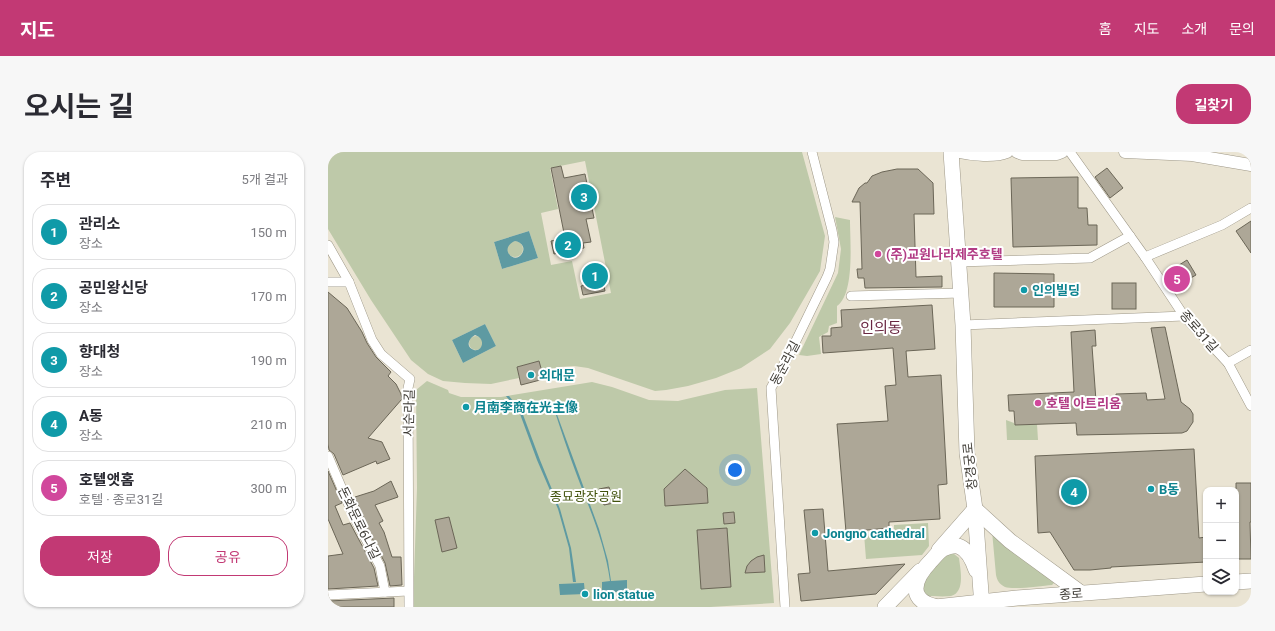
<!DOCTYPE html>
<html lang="ko">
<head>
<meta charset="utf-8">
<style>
  body { margin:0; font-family:Roboto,"Noto Sans KR",sans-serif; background:#f7f7f7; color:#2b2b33 }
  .controls { position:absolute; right:12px; bottom:12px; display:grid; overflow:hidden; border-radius:8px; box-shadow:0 1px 3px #0004 }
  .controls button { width:36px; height:36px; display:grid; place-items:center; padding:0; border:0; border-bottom:1px solid #e1e1e2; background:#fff; color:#2b2b33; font:20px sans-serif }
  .you { position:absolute; left:407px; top:318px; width:14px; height:14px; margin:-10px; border:3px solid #fff; border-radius:50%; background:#1a73e8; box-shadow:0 0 0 6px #1a73e833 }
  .badge { display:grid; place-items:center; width:26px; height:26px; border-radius:50%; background:#c23974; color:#fff; font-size:13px; font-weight:700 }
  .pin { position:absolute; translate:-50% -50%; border:2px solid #fff; box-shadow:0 1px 4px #0006 }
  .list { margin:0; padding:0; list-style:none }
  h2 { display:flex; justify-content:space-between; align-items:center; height:52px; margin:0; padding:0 16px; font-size:17px }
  h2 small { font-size:13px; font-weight:400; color:#7c7c81 }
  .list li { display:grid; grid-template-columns:26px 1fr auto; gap:12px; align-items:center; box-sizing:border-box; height:56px; margin:0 8px 8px; padding:0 8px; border:1px solid #e1e1e2; border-radius:16px }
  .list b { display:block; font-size:15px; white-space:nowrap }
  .list p { margin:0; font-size:13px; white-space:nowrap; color:#7c7c81 }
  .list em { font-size:13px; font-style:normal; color:#7c7c81 }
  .actions { display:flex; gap:8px; padding:12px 16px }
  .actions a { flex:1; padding:9px 0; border:1px solid #c23974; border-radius:16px; text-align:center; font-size:14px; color:#c23974 }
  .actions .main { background:#c23974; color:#fff }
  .icon { flex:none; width:22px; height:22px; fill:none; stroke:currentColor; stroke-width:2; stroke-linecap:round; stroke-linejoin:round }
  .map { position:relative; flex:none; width:923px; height:455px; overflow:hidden; border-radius:16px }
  header { display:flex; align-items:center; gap:24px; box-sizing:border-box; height:56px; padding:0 20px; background:#c23974; color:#fff }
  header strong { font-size:19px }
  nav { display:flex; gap:22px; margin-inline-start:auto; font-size:14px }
  .intro { display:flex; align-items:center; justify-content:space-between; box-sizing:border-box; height:96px; padding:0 24px }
  h1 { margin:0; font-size:28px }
  .button { padding:10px 18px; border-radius:16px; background:#c23974; color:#fff; font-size:14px; font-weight:700 }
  main { display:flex; gap:24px; padding:0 24px }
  aside { flex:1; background:#fff; border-radius:16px; box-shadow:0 1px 3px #0004 }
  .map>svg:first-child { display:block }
  .green { fill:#bec9a9; fill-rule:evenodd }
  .water { fill:#5e9aa2; fill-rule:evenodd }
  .building { fill:#ada797; stroke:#6b6657 }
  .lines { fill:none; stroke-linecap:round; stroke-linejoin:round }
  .minor-casing { stroke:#9e9888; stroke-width:10 }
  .tertiary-casing { stroke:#9e9888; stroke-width:13 }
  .primary-casing { stroke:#9e9888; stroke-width:16 }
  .minor { stroke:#fff; stroke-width:9 }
  .tertiary { stroke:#fff; stroke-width:12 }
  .primary { stroke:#fff; stroke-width:15 }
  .hotel-dot { fill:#d1479c; stroke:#fff; stroke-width:1.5 }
  .culture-dot { fill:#0f9aa8; stroke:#fff; stroke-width:1.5 }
  .labels { text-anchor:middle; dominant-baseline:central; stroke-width:4; stroke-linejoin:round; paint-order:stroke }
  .hotel-label { font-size:13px; font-weight:bold; fill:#b23c85; stroke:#fff; text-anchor:start }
  .culture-label { font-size:13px; font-weight:bold; fill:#0d838f; stroke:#fff; text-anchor:start }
  .street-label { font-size:13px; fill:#3f3c36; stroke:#fff }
  .park-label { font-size:13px; fill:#41520c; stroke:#fff }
  .quarter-label { font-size:15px; fill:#692641; stroke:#fff }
</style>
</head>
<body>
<header>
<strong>지도</strong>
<nav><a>홈</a><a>지도</a><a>소개</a><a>문의</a></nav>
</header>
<div class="intro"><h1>오시는 길</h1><a class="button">길찾기</a></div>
<main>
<aside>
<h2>주변<small>5개 결과</small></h2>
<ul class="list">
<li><span class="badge" style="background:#0f9aa8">1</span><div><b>관리소</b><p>장소</p></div><em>150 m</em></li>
<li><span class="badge" style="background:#0f9aa8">2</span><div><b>공민왕신당</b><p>장소</p></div><em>170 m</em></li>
<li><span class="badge" style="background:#0f9aa8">3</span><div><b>향대청</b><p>장소</p></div><em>190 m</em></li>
<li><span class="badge" style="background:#0f9aa8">4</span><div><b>A동</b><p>장소</p></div><em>210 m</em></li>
<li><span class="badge" style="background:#d1479c">5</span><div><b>호텔앳홈</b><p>호텔 · 종로31길</p></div><em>300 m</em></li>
</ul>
<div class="actions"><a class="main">저장</a><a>공유</a></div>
</aside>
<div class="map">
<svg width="923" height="455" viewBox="0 0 923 455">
  <rect width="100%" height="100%" fill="#eae4d3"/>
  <g class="green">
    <path d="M0,0H474L497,84L492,119L462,171L442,197L413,216L388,226L360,234L338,238L327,239L260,216L246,214L231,215L214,220L211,209L189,215L191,226L163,232L137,231L115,229L100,222L83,208L43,148L0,77ZM257,9L283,141L252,147L244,109L223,113L213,61L230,57L222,16ZM201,79L210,106L174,117L166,90ZM157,172L168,194L135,211L124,188Z"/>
    <path d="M507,65L522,68C522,88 527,142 509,154V171L501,174L500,180L491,185L493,202L479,204L471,203L510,121L513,97Z"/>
    <circle cx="187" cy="97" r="8"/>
    <circle cx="148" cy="191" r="7"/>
    <path d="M99,229L120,238L121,241L133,245H173L264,230L284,235L321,248L350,249L397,238L429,236L446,451L382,455H85L89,336L88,238Z"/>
    <path d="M678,268L686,271L687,273L709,272L710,288H679Z"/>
    <path d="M600,371L601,394L594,403L538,407L536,382L566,380V373Z"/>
    <path d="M664,379L726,431L724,433C714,434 685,438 677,435C671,432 669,428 668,423Z"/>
    <path d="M619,400L626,402L631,406C632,416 638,440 623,444C615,445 605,444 597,444L592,429Z"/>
  </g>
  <g class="water">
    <path d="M201,79L210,106L174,117L166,90ZM187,89C205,93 190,114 181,102C177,96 182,91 187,89Z"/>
    <path d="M157,172L168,194L135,211L124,188ZM147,183C158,186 155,200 146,198C137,195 141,186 147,183Z"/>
    <path d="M178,244H181L194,260L212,308L232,357L243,396L248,430H245L241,396L230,357L209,308L192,262Z"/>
    <path d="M226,257H227L271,377L280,409L283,429L299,428V439L274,441V430L282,429C277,391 261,356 248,321C240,300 233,278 226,257Z"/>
    <path d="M256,431L257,442L232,443L231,432Z"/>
  </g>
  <g class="building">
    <path d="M233,14L236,26L257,22L266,66L258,67L263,90L255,91L256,96L226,102L223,89L237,86L223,16Z"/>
    <path d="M779,16L795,36L782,46L767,25Z"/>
    <path d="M569,17H590L605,31L606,62H586L588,125L614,124V135L537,136L536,126H530L529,117H534L532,50H524L531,36L537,31H539L544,24L554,20Z"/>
    <path d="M750,25V56H759L760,73H769V93L685,95L683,26Z"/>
    <path d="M923,69V101L908,79Z"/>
    <path d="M859,108L868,123L848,134L840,120Z"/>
    <path d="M272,113L277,139L255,143L253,134L262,132L259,116Z"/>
    <path d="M666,121L726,122V155H666Z"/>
    <rect x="784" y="131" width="24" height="26"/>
    <path d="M0,140L19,156L34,180L39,191L48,205L63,220L60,224L68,232L73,242L74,247L40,286L54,290L62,307L49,312L48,309L15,323L6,302L1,298L0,292Z"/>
    <path d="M604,153L607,197L578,199L580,225L613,223L619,332L610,333L612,367L561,370V376L518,380L509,272L560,269L557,234L568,233L565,196L495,201L494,184H503V176L514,175L513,158Z"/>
    <path d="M837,175L853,250L862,257L865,262V270L859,279L854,281L749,283L748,271L687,273L686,259H681L680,243L746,240L743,180L767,178L768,194H764L768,249L788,248V242L818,241L819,248L837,247L823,176Z"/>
    <path d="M211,209L216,227L193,233L189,215Z"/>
    <path d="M866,297L871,386L878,385V410L783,415V416L762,418H746L722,380L710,381L707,304Z"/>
    <path d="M357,317L379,336L380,351L337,354L336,337Z"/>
    <path d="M0,319L14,351L7,354L15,373L22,371L46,416L50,434L0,437V404L15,402L0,367Z"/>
    <path d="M63,329L70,345L47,353L55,369L51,371L56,380L64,405H73L74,433L62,434L57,411L34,367H36L27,345L46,339Z"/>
    <path d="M908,331H923V370H922L923,407H908Z"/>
    <path d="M281,335L286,351L276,353L271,337Z"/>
    <path d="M495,357L500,419L577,412L548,442L473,449L470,422L482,421L476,358Z"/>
    <path d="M406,360L407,371L396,372L395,361Z"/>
    <path d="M121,365L129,396L114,400L107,368Z"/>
    <path d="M399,376L403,435L373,437L369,378Z"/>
    <path d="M436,403L437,420L417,421L419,414L423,409L429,405Z"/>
    <path d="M66,446V455H0V449Z"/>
  </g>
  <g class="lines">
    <defs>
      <g id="minor">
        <path d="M742,0L817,105L856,164L900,211L923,254"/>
        <path d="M0,93L21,130L44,188L53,202L82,227L80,236L81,455"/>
        <path d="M817,105L894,73L923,56"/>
        <path d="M630,110L762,106L802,84"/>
        <path d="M0,130H21"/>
        <path d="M523,144L633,141"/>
        <path d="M635,173L856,164"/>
        <path d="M900,211L923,198"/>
        <path d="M0,304L26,365L52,414L57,440"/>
        <path d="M0,443L80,439"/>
        <path d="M457,455L443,236L463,199L499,125L502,117L506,90L504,78L484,0"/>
      </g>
      <g id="tertiary">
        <path d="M631,0C644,3 667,5 679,0"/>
        <path d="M689,0L694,2H729L734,0"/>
        <path d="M797,0L864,3L923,13"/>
      </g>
      <g id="primary">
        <path d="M623,0L635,173L639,301L647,357L654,455"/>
        <path d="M647,357L682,389L753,441"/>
        <path d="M611,398L647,357"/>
        <path d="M908,430L923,429"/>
        <path d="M557,455L592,419"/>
        <path d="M608,455L689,446L878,432"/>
        <path d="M610,455C579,449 585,428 602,410C606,406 610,400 615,397C619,395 625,393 630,394C640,397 645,409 648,418"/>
      </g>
    </defs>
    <use href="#minor" class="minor-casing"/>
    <use href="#tertiary" class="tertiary-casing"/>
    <use href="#primary" class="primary-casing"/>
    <use href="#minor" class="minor"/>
    <use href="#tertiary" class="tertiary"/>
    <use href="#primary" class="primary"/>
  </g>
  <g class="hotel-dot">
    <circle cx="550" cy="102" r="4"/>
    <circle cx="710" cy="251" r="4"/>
  </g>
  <g class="culture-dot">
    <circle cx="696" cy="138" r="4"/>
    <circle cx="203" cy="223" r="4"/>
    <circle cx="138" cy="255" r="4"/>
    <circle cx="823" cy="337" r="4"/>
    <circle cx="487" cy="381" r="4"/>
    <circle cx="257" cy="442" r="4"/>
  </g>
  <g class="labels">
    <g class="hotel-label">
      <text x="558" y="102">(주)교원나라제주호텔</text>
      <text x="718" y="251">호텔 아트리움</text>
    </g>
    <g class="culture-label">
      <text x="704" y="138">인의빌딩</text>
      <text x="211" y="223">외대문</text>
      <text x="146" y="255">月南李商在光主像</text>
      <text x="831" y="337">B동</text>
      <text x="495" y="381">Jongno cathedral</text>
      <text x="265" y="442">lion statue</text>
    </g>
    <g class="street-label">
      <text transform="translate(871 179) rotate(49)">종로31길</text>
      <text transform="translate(457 211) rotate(-62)">동순라길</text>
      <text transform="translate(81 261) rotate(-89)">서순라길</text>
      <text transform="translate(642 314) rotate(-96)">창경궁로</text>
      <text transform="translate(31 371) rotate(64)">돈화문로6나길</text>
      <text transform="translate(743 442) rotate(-4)">종로</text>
    </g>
    <g class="park-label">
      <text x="258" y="344">종묘광장공원</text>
    </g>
    <g class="quarter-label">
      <text x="553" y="176">인의동</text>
    </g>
  </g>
</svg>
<div class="controls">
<button>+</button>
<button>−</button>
<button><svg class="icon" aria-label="layers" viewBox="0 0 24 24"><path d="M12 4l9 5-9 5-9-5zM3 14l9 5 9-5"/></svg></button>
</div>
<div class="you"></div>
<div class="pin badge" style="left:267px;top:124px;background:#0f9aa8">1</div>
<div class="pin badge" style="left:240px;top:93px;background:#0f9aa8">2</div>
<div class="pin badge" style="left:256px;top:45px;background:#0f9aa8">3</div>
<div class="pin badge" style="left:746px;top:340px;background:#0f9aa8">4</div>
<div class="pin badge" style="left:849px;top:127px;background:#d1479c">5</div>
</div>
</main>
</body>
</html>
